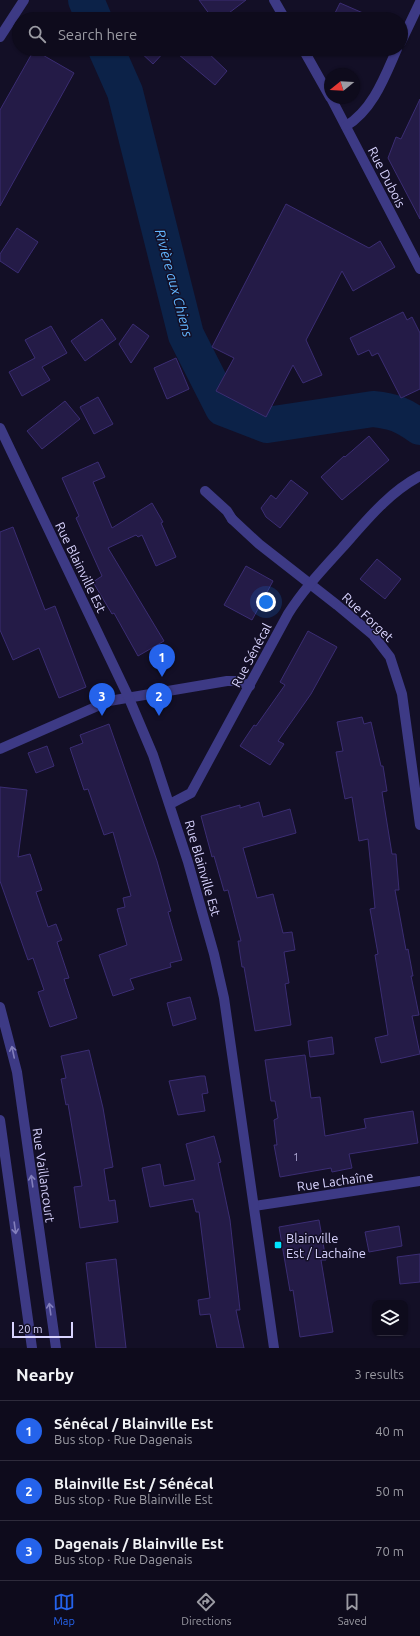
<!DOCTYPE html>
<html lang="en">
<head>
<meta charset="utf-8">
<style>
  body { margin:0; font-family:Ubuntu,sans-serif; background:#171425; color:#f1f3f6 }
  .controls { position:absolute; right:12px; bottom:12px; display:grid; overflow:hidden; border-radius:8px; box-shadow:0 1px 3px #0004 }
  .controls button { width:36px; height:36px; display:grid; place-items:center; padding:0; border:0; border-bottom:1px solid #2e2b3b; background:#0e0b1c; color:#f1f3f6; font:20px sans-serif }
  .compass { position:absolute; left:324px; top:68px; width:36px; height:36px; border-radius:50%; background:#0e0b1c; box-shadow:0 1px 3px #0004; rotate:252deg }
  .scale { position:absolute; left:12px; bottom:10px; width:61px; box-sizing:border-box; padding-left:4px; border:2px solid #d9d4ff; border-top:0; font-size:11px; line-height:14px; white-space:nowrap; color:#d9d4ff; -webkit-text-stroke:3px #130f26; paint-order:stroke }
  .you { position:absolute; left:266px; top:602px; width:14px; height:14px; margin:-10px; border:3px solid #fff; border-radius:50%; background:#1a73e8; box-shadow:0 0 0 6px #1a73e833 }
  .badge { display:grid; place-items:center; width:26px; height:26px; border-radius:50%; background:#2563eb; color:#fff; font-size:13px; font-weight:700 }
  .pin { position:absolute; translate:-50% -33px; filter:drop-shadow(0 1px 2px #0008) }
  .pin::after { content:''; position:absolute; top:21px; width:14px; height:12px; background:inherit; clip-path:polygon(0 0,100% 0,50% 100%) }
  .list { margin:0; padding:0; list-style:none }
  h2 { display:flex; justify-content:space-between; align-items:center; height:52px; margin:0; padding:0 16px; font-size:17px }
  h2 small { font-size:13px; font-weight:400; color:#9b9ba3 }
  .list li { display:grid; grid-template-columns:26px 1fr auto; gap:12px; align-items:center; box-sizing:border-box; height:60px; padding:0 16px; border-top:1px solid #2e2b3b }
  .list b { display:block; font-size:15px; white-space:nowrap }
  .list p { margin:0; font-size:13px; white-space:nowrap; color:#9b9ba3 }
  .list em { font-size:13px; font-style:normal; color:#9b9ba3 }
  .icon { flex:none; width:22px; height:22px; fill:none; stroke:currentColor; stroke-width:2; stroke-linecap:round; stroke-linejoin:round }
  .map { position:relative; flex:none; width:420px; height:1348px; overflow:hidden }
  .search { position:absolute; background:#0e0b1c; box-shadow:0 1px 3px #0004; left:12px; right:12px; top:12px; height:44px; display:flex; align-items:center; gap:10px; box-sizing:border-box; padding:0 14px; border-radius:22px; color:#9b9ba3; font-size:15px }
  .sheet { height:232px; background:#0e0b1c }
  nav { display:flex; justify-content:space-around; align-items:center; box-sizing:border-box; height:56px; border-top:1px solid #2e2b3b; background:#0e0b1c; font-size:11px; color:#9b9ba3 }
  nav a { display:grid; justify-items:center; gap:2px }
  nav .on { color:#2563eb }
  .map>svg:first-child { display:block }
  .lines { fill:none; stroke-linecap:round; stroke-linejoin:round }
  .river { stroke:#0c2248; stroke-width:36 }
  .building { fill:#241b47; stroke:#3b2d73 }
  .service { stroke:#3d3a85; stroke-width:10 }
  .minor { stroke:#3d3a85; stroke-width:10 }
  .tertiary { stroke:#3d3a85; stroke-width:10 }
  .oneway { stroke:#837fbc }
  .poi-dot { fill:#00e5ff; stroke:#130f26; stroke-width:1.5 }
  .labels { text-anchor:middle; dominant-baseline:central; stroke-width:3; stroke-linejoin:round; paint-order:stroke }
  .number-label { font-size:11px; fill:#aca6d1 }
  .street-label { font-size:13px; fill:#d9d4ff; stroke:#130f26 }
  .poi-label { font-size:13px; fill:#d9d4ff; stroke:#130f26; text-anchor:start }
  .water-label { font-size:14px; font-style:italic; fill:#62b6ff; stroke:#130f26 }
</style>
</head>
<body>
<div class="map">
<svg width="420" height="1348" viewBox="0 0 420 1348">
  <rect width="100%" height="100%" fill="#130f26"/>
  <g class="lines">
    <g class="river">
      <path d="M86,0L94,19"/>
      <path d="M106,49L125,92L186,335L223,408L267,425L373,409C394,411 403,415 420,427"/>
    </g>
  </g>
  <g class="building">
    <path d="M199,0H246L221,19H213Z"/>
    <path d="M340,3L363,13L360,19H332Z"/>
    <path d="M137,49H167L153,64Z"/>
    <path d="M172,49H204L227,71L215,85Z"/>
    <path d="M34,50L74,73L0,206V110Z"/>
    <path d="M420,99V219L388,158L396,137L401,139Z"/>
    <path d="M286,204L369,248L380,241L395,267L353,291L342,271L306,340L322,375L303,383L293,365L266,417L216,391L234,358L212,347Z"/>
    <path d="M17,228L38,242L18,273L0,261V254Z"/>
    <path d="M403,312L407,320L412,317L420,333V389L401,398L378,353L372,356L369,350L358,355L350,338Z"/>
    <path d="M102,319L116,339L85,361L71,341Z"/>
    <path d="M133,324L149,336L131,363L119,344Z"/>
    <path d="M51,326L67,353L42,367L50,380L22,396L9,372L35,358L25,340Z"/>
    <path d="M176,358L189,389L167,399L154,368Z"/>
    <path d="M98,397L113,424L94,434L80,407Z"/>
    <path d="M65,401L80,419L42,449L27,431Z"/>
    <path d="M369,436L389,460L342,500L321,477L344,456L345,457Z"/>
    <path d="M98,462L105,477L93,482L112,528L152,503L163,522L161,523L176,557L156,566L142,535L138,537L136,535L108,548L164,641L138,656L114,613L112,614L93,582L102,576L76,518L79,516L62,478Z"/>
    <path d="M291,480L308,493L280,528L266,517L261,508L271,495L276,499Z"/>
    <path d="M13,527L45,610L55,606L86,687L59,698L39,648L13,660L0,630V532Z"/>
    <path d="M377,559L401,579L385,599L360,579Z"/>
    <path d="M246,566L273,581L252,620L224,605Z"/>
    <path d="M308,631L337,647L311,694L278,741L284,744L270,765L240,746L254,725L256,726L285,685L280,682Z"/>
    <path d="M362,717L364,724L371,722L381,766H383L387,791L382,792L392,854H396L399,890H395L406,950L408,949L413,976H411L419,1015L412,1016L420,1054L381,1063L375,1038L388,1035L375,955L378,954L370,909L375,908L368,839L359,841L352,797L345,799L336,752L343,751L337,722Z"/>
    <path d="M109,724L157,861L171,911L168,912L182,960L170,963L171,967L130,979L134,989L113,996L99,955L127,945L117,909L125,907L123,898L131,896L113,832L104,835L88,789L84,790L70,748L83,743L80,735Z"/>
    <path d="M47,746L54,766L36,773L28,753Z"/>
    <path d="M0,787L27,790L18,857L30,854L42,890L36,892L48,927L56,924L62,940L57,942L69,978L64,979L77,1018L50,1027L38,992L44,990L33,958L28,960L0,881Z"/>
    <path d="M259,802L263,817L290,809L296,833L243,848L257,898L273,894L283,933L292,932L295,950L284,952L289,983L285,984L291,1025L255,1031L244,967H242L238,941H241L228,890L224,891L214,856L212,857L201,816L240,805V808Z"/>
    <path d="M190,997L196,1019L173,1026L167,1003Z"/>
    <path d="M332,1037L334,1054L310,1057L308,1041Z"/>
    <path d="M89,1050L103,1108L113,1167L104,1169L109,1201L115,1200L118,1222L80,1228L74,1187L82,1186L68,1104L66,1105L61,1079L66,1078L61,1056Z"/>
    <path d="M305,1055L311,1098L320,1097L325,1136L366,1128L364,1119L413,1111L418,1143L349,1154L352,1168L332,1172L331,1168L280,1177L274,1145H277L274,1120L278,1118L275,1101H271L265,1060Z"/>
    <path d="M201,1076H205L208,1093L202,1094L205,1111L178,1115L169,1081Z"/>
    <path d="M214,1136L221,1162L218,1163L230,1220L240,1310H236L244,1348H217L210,1314L200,1315L198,1300L210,1298L199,1212H196L193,1199L150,1207L142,1168L160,1164L164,1186L195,1180L186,1144Z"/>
    <path d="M319,1220L326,1260H321L333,1332L300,1337L293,1290L290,1291L279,1227Z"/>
    <path d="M399,1226L402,1246L369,1252L365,1232Z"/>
    <path d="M420,1254V1282L400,1284L397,1257Z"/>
    <path d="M116,1259L126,1348H96L86,1263Z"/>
  </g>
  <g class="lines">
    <path class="service" d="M205,491L227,511L232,519"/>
    <g class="minor">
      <path d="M274,0L285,19"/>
      <path d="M0,37L24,0"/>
      <path d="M401,42L420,2"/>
      <path d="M303,49L330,97"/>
      <path d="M331,98L420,269"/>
      <path d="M346,126C373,110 385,76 397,49"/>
      <path d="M232,519L259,544L337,605L373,635L390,657L402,694L420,825"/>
      <path d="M0,749L109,701L227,681H239L250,686"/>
      <path d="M170,804L191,793L288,614C303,590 323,569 342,548C366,521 388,493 420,476"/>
      <path d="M0,1007L17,1072L56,1348"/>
      <path d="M0,1120L32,1348"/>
      <path d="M254,1206L420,1181"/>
    </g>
    <path class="tertiary" d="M0,428L128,696L153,755L188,862L214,954L224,998L274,1348"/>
  </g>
  <defs><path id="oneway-shaft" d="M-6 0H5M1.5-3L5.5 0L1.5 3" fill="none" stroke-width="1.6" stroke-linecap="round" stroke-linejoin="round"/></defs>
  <g class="oneway">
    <use href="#oneway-shaft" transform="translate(13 1052) rotate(-102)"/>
    <use href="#oneway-shaft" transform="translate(32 1181) rotate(-98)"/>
    <use href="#oneway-shaft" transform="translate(15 1228) rotate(82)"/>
    <use href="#oneway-shaft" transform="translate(50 1309) rotate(-98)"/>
  </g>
  <rect class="poi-dot" x="274" y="1241" width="8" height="8" rx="2"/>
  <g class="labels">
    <g class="number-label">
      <text x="296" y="1157">1</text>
    </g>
    <g class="street-label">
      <text transform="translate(387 177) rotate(63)">Rue Dubois</text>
      <text transform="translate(81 567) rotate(64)">Rue Blainville Est</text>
      <text transform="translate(368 617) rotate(43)">Rue Forget</text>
      <text transform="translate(251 655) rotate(-62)">Rue Sénécal</text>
      <text transform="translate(203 868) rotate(74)">Rue Blainville Est</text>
      <text transform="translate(44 1175) rotate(82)">Rue Vaillancourt</text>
      <text transform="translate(335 1181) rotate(-8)">Rue Lachaîne</text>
    </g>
    <g class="poi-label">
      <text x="286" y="1238">Blainville<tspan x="286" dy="15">Est / Lachaîne</tspan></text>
    </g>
    <g class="water-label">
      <text transform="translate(174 283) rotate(75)">Rivière aux Chiens</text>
    </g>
  </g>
</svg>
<div class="controls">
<button><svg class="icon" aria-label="layers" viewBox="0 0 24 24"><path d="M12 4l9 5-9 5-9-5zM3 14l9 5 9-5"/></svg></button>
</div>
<svg class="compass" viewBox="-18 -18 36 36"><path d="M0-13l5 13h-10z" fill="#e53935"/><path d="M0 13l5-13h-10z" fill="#9b9ba3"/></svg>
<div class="scale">20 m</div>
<div class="you"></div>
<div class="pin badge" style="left:162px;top:677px">1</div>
<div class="pin badge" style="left:159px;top:716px">2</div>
<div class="pin badge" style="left:102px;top:716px">3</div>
<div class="search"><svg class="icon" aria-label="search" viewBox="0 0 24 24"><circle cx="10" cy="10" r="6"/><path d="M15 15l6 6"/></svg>Search here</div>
</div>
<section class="sheet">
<h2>Nearby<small>3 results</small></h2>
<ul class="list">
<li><span class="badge">1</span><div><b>Sénécal / Blainville Est</b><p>Bus stop · Rue Dagenais</p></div><em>40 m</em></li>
<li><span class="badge">2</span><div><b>Blainville Est / Sénécal</b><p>Bus stop · Rue Blainville Est</p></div><em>50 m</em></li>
<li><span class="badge">3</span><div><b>Dagenais / Blainville Est</b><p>Bus stop · Rue Dagenais</p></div><em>70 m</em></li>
</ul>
</section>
<nav>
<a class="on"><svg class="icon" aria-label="map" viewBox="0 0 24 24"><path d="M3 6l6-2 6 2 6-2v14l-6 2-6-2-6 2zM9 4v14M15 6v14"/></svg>Map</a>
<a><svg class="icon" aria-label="directions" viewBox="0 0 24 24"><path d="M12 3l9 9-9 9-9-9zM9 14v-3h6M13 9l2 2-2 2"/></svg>Directions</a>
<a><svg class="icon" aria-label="saved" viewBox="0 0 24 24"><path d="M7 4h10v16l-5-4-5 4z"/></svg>Saved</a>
</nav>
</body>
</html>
